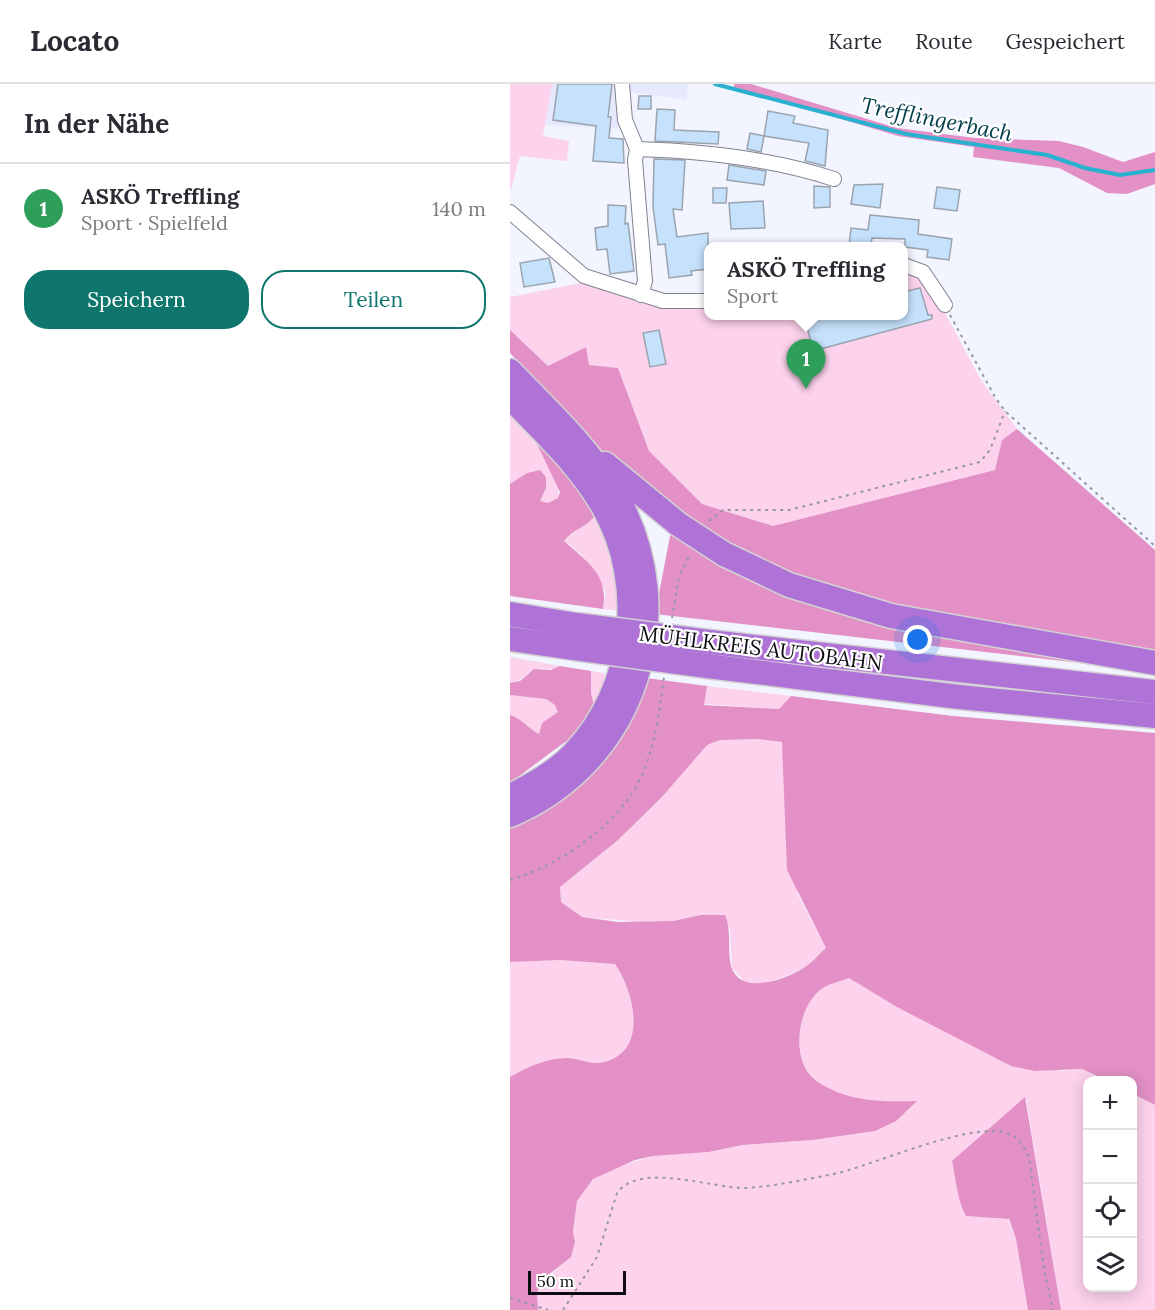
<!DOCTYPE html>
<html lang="de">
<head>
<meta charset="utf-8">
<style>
  body { margin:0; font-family:Lora,serif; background:#f2f2f3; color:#2b2b33 }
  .controls { position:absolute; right:18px; bottom:18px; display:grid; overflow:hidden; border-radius:12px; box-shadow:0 3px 15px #0003 }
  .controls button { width:54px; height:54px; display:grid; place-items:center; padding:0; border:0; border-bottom:2px solid #e1e1e2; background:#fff; color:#2b2b33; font:30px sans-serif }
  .scale { position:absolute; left:18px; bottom:15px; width:98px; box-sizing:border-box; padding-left:6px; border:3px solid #0c0c11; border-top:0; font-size:16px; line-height:21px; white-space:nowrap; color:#0c0c11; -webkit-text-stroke:4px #fff; paint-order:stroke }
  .you { position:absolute; left:408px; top:556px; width:21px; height:21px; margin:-15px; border:4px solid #fff; border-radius:50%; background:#1a73e8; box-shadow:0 0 0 9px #1a73e833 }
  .badge { display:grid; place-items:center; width:39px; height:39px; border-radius:50%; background:#0f766e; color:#fff; font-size:20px; font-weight:700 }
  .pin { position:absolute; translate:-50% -50px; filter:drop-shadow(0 2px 3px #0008) }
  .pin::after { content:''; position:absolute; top:32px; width:21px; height:18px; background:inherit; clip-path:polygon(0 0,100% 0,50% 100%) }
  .popup { position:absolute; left:194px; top:158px; width:204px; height:78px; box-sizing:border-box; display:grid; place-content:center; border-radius:12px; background:#fff; filter:drop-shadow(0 2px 4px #0005); font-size:20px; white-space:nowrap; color:#7c7c81 }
  .popup b { font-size:22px; color:#2b2b33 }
  .popup::after { content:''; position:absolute; left:50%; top:100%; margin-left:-12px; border:12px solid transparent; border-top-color:#fff }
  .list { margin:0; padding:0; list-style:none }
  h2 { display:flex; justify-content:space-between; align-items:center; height:78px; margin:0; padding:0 24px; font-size:26px }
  h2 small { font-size:20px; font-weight:400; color:#7c7c81 }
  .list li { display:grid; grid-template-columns:39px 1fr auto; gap:18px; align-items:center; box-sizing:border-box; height:90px; padding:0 24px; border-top:2px solid #e1e1e2 }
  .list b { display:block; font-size:22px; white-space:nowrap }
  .list p { margin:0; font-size:20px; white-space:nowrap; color:#7c7c81 }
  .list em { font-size:20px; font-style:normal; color:#7c7c81 }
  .actions { display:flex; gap:12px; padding:18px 24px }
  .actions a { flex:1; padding:14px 0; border:2px solid #0f766e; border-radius:24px; text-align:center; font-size:21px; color:#0f766e }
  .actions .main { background:#0f766e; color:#fff }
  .icon { flex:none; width:33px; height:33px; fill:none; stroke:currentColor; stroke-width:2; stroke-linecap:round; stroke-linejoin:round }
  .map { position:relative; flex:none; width:645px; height:1226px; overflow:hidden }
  header { display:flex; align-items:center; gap:36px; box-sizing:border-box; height:84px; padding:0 30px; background:#fff; border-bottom:2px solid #e1e1e2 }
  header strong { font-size:28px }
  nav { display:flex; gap:33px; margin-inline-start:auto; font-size:21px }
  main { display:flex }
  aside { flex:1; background:#fff }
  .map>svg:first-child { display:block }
  .built { fill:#e6e9fe }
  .green { fill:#fcd2ec }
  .forest { fill:#e290c5; fill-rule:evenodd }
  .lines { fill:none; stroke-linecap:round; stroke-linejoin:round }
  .stream { stroke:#29b1d0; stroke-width:4 }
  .building { fill:#c6e1fc; stroke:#9aa4ae; stroke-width:1.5 }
  .minor-casing { stroke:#80828e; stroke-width:16 }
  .motorway-casing { stroke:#d3d3d4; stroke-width:27 }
  .path { stroke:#9697a0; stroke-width:2; stroke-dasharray:3 4.5; stroke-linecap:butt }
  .minor { stroke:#fff; stroke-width:14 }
  .motorway { stroke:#af73d7; stroke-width:24 }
  .motorway-bridge-casing { stroke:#d3d3d4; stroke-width:27; stroke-linecap:butt }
  .motorway-bridge { stroke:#af73d7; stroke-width:24 }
  .labels { text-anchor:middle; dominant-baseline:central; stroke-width:4.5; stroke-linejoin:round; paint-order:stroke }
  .street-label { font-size:21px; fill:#0c0c11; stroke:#fff }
  .water-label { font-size:22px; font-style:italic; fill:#003d4a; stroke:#fff }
</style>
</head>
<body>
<header>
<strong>Locato</strong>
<nav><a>Karte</a><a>Route</a><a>Gespeichert</a></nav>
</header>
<main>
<aside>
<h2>In der Nähe<small></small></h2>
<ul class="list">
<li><span class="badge" style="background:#2e9e5b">1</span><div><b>ASKÖ Treffling</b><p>Sport · Spielfeld</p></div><em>140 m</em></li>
</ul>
<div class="actions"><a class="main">Speichern</a><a>Teilen</a></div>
</aside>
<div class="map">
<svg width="645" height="1226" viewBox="0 0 645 1226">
  <rect width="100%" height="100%" fill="#f2f4ff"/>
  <g class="built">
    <path d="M42,0H106L108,29L113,45L35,41Z"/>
    <path d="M118,0H178L177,16L118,8Z"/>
  </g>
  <g class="green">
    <path d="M0,0H42L33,52L59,57L57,77L10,72L0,108Z"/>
    <path d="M394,187L413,194L427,214L471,296L507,345L492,356L485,386L263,442L192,420L139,367L108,284L79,281L76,263L38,282L0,246V213L76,198L153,223H198V232H394Z"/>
    <path d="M0,320L16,337L49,401L48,414L38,419L30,417L36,404V393L30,386L17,389L0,400Z"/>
    <path d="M86,430L98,444L113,527L93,525L96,508L72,471L54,457Z"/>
    <path d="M0,573L50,582C42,588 35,583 26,585C16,588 12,598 0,599Z"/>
    <path d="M81,587L94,589L98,608L84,622L81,609Z"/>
    <path d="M197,602L281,612L269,625L194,620Z"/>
    <path d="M0,611L36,615L45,621L48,628L32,639L29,650C18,644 12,636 0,631Z"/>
    <path d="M249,655L272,658L288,811L316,864L295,884L270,894L251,900L234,897L222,884L220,844L191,831L163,837L130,838L72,833L51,818L50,803L108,756L152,713L197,661L210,656Z"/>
    <path d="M50,876L105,880C125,909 140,971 89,979C78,980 67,974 57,974C36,974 18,983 0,993V878Z"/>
    <path d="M339,894L385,922L551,987L572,985L596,996H578V1204H622L623,1010L645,1021V1226H551L516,1014L456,1132L498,1135L506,1155L518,1226H28C26,1202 29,1201 46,1186C54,1178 59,1166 65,1158L63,1148L67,1117L83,1095L101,1085L143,1072L199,1068L232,1061L303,1056L365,1047L406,1017C373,1018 336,1018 308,998C280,979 286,927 309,907C317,900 329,898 339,894Z"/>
  </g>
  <g class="forest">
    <path d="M224,0H241L387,44L465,54L549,57L573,63L613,78L645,68V100L617,110L597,109L549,84L463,73L464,63L388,52L224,3Z"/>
    <path d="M0,246L38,282L76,263L79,281L108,284L139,367L192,420L263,442L485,386L492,356L507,345L645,466V569L419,533L317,507L203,454L98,373L0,269Z"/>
    <path d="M16,337L38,361L86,430C78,443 63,445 54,457C77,478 99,490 93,525L0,512V400L17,389L30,386L36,393V404L30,417L38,419L48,414L50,408Z"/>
    <path d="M161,447L316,522L570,579L145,530Z"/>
    <path d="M50,582L81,587V609L84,622L69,656L55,658L0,699V631C12,635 18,644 29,650L32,639L48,628L45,621L36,615L0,611V599L10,597L24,585L41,586Z"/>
    <path d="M136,594L197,602L194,621L269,625L281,612L443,632L645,649V1021L623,1010L622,996H596L572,985L525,987L501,982L385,922L339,894C329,898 317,900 309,907C286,927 280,980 308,998C338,1018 373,1018 407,1017L386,1037L365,1047L303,1056L232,1061L199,1068L143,1072L125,1076L83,1095L67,1117L63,1148L65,1158L61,1173L33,1195L27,1209L28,1226H0V993C18,983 36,974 57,974C67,974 78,980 89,979C140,971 125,909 105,880L50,876L0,878V739L93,677L111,652L127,623ZM249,655L272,658L277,786L316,864C309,870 303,878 295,883C277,895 230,913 221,882C217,864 222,848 215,831H191L163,837L108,838L72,833L51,818L50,803L108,756L152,713L197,661L210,656Z"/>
    <path d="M515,1013L551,1226H518L506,1155L499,1135L456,1132C447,1115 446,1096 442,1077Z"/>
  </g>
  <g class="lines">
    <path class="stream" d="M205,0L396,50L537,71L575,84L610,91L645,86"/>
  </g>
  <g class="building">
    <path d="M48,0H102L98,33H101L99,54L113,55L114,79L83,77L86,42L43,36Z"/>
    <path d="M129,12H141V25H128Z"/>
    <path d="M147,25L165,26L164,46L209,48L208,60L145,57Z"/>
    <path d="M258,27L285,32L283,39L318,46L315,82L295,77L299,59L254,52Z"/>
    <path d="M240,49L254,52L251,68L237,65Z"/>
    <path d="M144,75L175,76L172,126L163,125L167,153L198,149V185L181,187L182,191L159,194L155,160L148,161L143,123Z"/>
    <path d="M219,81L256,87L254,101L217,96Z"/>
    <path d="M373,100L370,124L341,120L344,101Z"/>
    <path d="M304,102L320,103V123L304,124Z"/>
    <path d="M427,103L450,106L447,127L424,124Z"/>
    <path d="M203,104H217L216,119H203Z"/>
    <path d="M253,117L255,144L221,145L219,119Z"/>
    <path d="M98,121L116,122L115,140L118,139L124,187L100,190L97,165L87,166L85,144L98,142Z"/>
    <path d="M360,131L409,136L408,150L442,155L439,176L417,173L418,166L395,163V155L362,154L361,162H339L341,144L358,146Z"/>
    <path d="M39,174L45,198L14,203L10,179Z"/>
    <path d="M410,204L418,231H422V235L303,267L294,231H393V208Z"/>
    <path d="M149,246L156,280L140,283L133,249Z"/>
  </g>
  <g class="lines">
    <defs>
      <g id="minor">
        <path d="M112,0L115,36L127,65L125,76L135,197L131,211"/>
        <path d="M127,65C194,67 260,74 324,95"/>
        <path d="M0,128L74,192L153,217H198"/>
        <path d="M394,181L413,188L435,221"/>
      </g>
      <g id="motorway">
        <path d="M0,287C37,326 79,364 106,411C173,529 126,678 0,731"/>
        <path d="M0,313C33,348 70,381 94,424C137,501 125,605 64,669C46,688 23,701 0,712"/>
        <path d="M95,380L168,440"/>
        <path d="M214,470L279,501L381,532L645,579"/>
        <path d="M0,530L67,541"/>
        <path d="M0,555L64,564"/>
        <path d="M200,558L645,608"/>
        <path d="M197,582L449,613L645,632"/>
      </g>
    </defs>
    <use href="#minor" class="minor-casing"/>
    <use href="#motorway" class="motorway-casing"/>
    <g class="path">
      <path d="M440,231L485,313L495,327L645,462"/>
      <path d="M199,437L213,426H279L470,378L480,366L495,327"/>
      <path d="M162,534L169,492L180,471"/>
      <path d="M0,796C53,780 115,737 135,684C146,655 150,623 154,593"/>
      <path d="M0,1214L38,1226"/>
      <path d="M53,1226L87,1173L107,1109C130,1077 202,1105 237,1104C265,1102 292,1096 319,1091C359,1084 462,1035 499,1050C509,1054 514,1064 519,1073L534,1185L543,1226"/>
    </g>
    <use href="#minor" class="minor"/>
    <use href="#motorway" class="motorway"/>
    <defs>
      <g id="motorway-bridge">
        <path d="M168,440L214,470"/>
        <path d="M67,541L200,558"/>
        <path d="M64,564L197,582"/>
      </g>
    </defs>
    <use href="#motorway-bridge" class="motorway-bridge-casing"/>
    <use href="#motorway-bridge" class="motorway-bridge"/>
  </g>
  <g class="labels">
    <g class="street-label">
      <text transform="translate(251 564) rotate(7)">MÜHLKREIS AUTOBAHN</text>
    </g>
    <g class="water-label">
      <text transform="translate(427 35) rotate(11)">Trefflingerbach</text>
    </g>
  </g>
</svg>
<div class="controls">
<button>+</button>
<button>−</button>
<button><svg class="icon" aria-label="locate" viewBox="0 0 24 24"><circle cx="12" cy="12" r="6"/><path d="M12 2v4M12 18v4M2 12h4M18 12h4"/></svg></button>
<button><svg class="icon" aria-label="layers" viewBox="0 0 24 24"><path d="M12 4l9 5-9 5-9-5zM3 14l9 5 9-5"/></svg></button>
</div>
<div class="scale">50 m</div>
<div class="you"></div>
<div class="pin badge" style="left:296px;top:305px;background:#2e9e5b">1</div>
<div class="popup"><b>ASKÖ Treffling</b>Sport</div>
</div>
</main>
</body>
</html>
